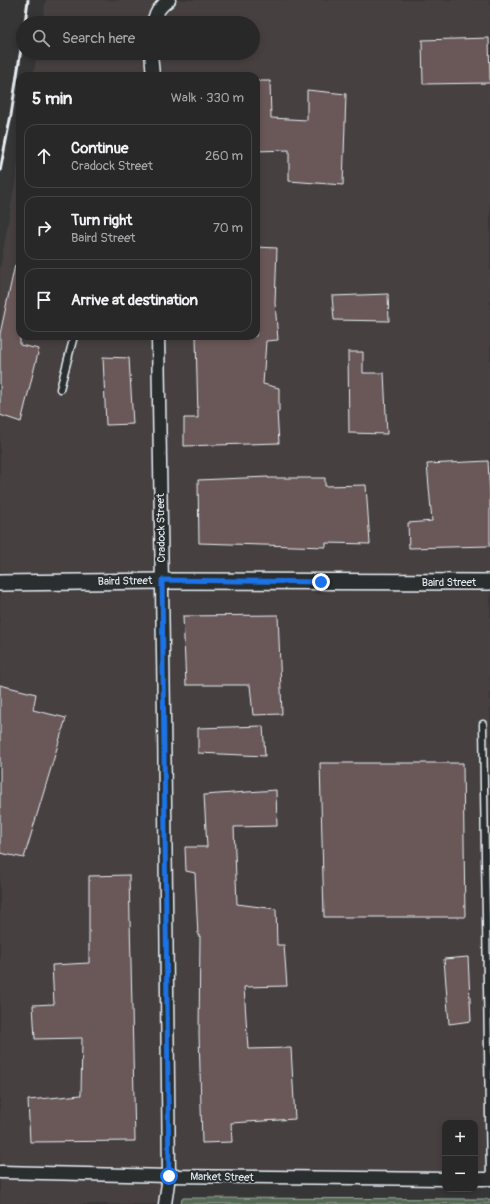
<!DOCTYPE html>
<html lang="en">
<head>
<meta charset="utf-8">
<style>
  body { margin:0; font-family:Pangolin,sans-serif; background:#353434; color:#f1f3f6 }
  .controls { position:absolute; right:12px; bottom:12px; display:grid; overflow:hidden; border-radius:8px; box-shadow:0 2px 6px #0003 }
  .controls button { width:36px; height:36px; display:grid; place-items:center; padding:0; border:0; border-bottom:1px solid #454445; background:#292828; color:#f1f3f6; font:20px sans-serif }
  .stop { position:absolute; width:12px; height:12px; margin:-9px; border:3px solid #1a73e8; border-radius:50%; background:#fff }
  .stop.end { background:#1a73e8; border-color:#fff; box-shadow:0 1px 4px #0008 }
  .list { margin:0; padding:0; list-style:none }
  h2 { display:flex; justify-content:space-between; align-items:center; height:52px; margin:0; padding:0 16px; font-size:17px }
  h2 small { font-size:13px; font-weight:400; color:#a5a6a8 }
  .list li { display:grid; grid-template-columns:26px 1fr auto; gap:12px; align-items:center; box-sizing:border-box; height:64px; margin:0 8px 8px; padding:0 8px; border:1px solid #454445; border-radius:12px }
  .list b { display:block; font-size:15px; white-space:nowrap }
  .list p { margin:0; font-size:13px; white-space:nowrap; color:#a5a6a8 }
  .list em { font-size:13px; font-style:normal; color:#a5a6a8 }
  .icon { flex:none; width:22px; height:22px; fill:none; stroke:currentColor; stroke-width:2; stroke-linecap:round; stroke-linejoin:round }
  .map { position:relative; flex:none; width:490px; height:1204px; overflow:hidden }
  .search { position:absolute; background:#292828; box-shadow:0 2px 6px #0003; left:16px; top:16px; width:244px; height:44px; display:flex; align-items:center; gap:10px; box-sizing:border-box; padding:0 14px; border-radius:22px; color:#a5a6a8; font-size:15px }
  .panel { position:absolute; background:#292828; box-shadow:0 2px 6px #0003; left:16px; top:72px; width:244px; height:268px; border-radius:12px }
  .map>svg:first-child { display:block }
  .built { fill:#464040 }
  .green { fill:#556953; stroke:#9eada6 }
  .building { fill:#6a5858; stroke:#e8f1f8 }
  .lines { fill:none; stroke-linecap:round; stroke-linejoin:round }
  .service-casing { stroke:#e8f1f8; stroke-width:9 }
  .minor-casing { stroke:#e8f1f8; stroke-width:15 }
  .tertiary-casing { stroke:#e8f1f8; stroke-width:18 }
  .service { stroke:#2a2d2e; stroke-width:6 }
  .minor { stroke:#2a2d2e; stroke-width:12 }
  .tertiary { stroke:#2a2d2e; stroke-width:15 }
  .rail { stroke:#e8f1f8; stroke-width:3 }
  .route { stroke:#1a73e8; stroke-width:5 }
  .labels { text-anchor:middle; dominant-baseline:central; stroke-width:4; stroke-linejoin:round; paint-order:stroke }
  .street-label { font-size:11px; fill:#e8f1f8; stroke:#2a2d2e }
</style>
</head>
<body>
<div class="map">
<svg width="490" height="1204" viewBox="0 0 490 1204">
  <rect width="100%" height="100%" fill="#373636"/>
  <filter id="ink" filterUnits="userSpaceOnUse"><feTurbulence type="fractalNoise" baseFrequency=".025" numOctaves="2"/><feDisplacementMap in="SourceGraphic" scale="8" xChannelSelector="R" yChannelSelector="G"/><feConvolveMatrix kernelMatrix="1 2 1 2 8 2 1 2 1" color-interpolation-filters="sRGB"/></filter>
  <g filter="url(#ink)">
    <path class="built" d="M46,0H490V1179H475V1123H445V1179L169,1176L163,1204H0V269L20,153V336H256V76H33L37,53H253V23H42Z"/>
    <path class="green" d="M182,1198L490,1199V1204H181Z"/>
    <g class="building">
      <path d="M489,38L490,83L423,84L422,40Z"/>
      <path d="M256,81H270L271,118L307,120V90L346,94L343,185L289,181V150L256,151Z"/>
      <path d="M256,247L277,248L275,303L278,340L266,341L263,384L279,388V412H277L279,443L184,446V418H198L196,336H256Z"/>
      <path d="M15,265L20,266V345L39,349L21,422L0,415V334Z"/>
      <path d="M388,294L389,321L334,320L332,296Z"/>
      <path d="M348,352H363V373H384L387,434L349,433Z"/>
      <path d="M103,357L129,358L133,424L106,425Z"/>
      <path d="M488,461L490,496V546L409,548L408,523L432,521L427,464Z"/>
      <path d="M268,477V478H325V486L366,485L370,544L326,543V547L199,543L198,480Z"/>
      <path d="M278,615L282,714L253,715L250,685H186L183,616Z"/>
      <path d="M0,685L36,694L33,710L66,718L24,858L0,853Z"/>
      <path d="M263,726L265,756L198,753V728Z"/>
      <path d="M320,763H463L465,917H324Z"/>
      <path d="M276,790L277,826L234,827L237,904L276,909L277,945H284L287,986L244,987L248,1049L291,1048L295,1119L231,1123L232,1142L202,1143L199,1034L200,936H198L195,873L186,871L185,847H207L204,795Z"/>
      <path d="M129,875L135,1141L30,1142L28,1100L81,1095L82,1038L35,1039L33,1005L54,1004L52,965L89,963V876Z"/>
      <path d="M468,957L471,1021L449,1024L444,959Z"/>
    </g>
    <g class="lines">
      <defs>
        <g id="service">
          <path d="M60,389L74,336"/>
          <path d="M483,724L490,1179"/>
        </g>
        <g id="minor">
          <path d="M153,23C155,13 160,6 169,0"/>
          <path d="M151,53L153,76"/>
          <path d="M158,336L164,714L169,1176L165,1204"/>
          <path d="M0,1172L169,1176L445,1179"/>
          <path d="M475,1179H490"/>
        </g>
        <path id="tertiary" d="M0,583L162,581L490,582"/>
      </defs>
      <use href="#service" class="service-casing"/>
      <use href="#minor" class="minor-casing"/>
      <use href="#tertiary" class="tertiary-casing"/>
      <use href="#service" class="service"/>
      <use href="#minor" class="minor"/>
      <use href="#tertiary" class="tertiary"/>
      <g class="rail">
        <path d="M25,23L28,0"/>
        <path d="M0,171L11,115L23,36"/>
      </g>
    </g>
  </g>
  <g class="lines" filter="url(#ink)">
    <path class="route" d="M169,1176L162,580L321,582"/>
  </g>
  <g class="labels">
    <g class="street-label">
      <text transform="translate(161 528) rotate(-91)">Cradock Street</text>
      <text transform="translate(125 581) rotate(-1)">Baird Street</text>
      <text x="449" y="582">Baird Street</text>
      <text transform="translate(222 1177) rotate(1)">Market Street</text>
    </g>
  </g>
</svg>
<div class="controls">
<button>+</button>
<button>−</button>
</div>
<div class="stop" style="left:169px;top:1176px"></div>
<div class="stop end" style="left:321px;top:582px"></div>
<div class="search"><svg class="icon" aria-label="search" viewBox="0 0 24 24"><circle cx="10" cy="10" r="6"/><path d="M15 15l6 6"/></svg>Search here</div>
<section class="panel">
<h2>5 min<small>Walk · 330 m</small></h2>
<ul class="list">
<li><svg class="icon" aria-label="ahead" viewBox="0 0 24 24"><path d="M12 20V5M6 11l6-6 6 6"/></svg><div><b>Continue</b><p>Cradock Street</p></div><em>260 m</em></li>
<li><svg class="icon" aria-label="right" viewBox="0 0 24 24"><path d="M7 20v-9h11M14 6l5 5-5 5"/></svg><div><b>Turn right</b><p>Baird Street</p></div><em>70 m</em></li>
<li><svg class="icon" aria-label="arrive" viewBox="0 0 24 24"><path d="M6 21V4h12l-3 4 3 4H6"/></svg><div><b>Arrive at destination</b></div></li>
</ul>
</section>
</div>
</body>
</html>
